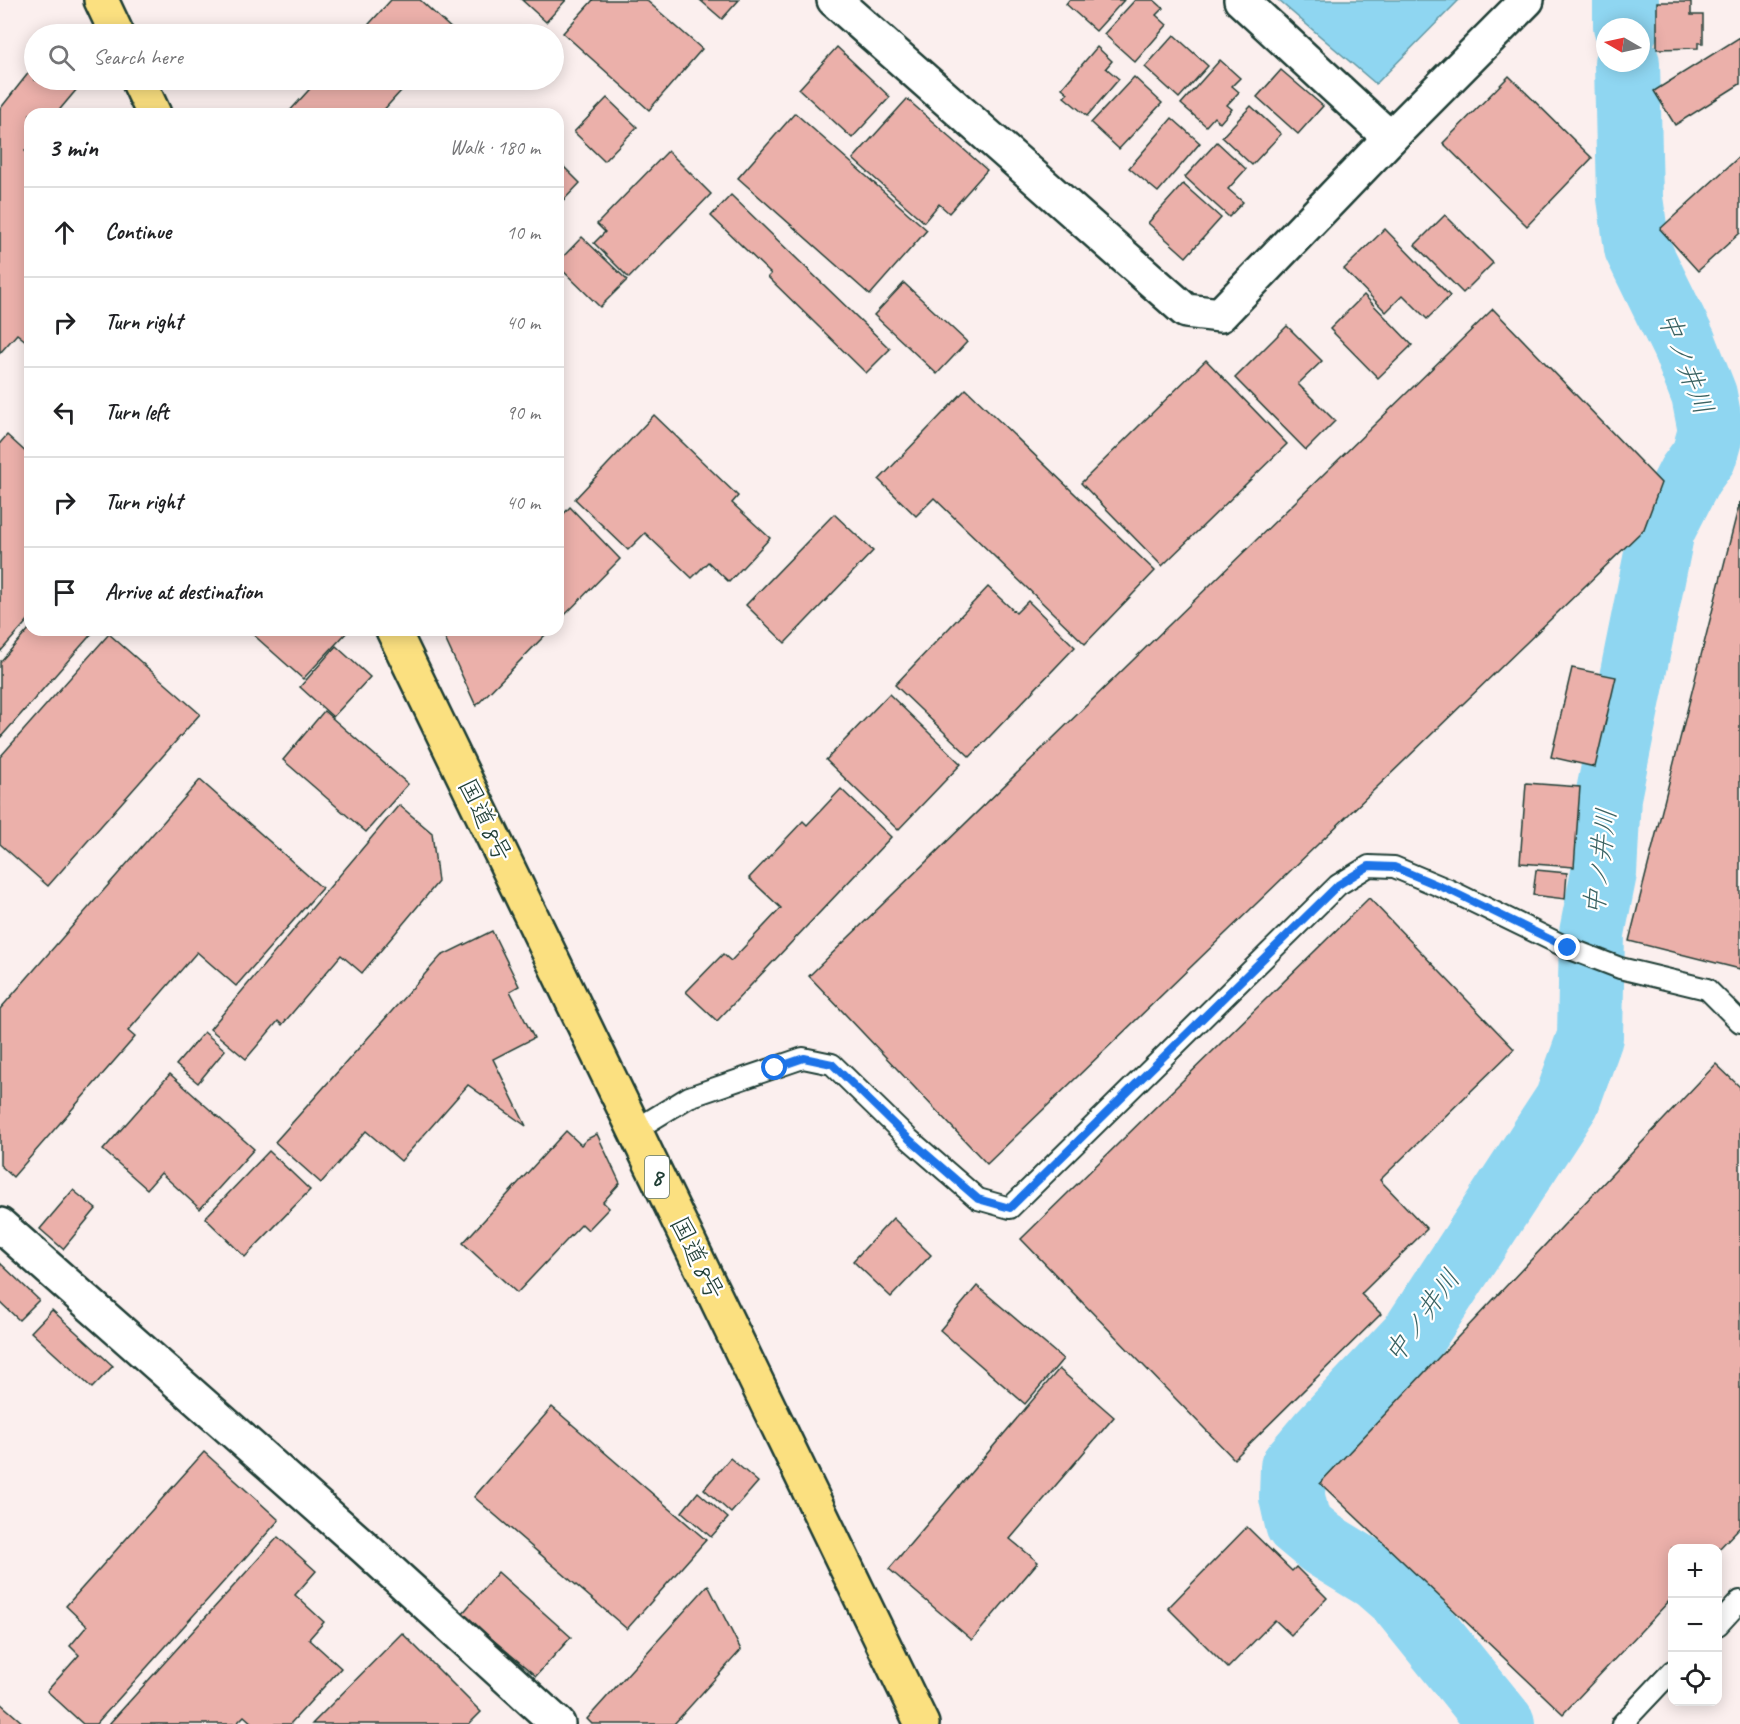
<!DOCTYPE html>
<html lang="en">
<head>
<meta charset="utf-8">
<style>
  body { margin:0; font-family:Caveat,"Klee One",sans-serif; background:#f6f6f6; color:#202124 }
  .controls { position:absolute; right:18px; bottom:18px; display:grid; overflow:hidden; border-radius:12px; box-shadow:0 3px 15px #0003 }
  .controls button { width:54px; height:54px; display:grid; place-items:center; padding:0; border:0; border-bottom:2px solid #e0e0e0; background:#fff; color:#202124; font:30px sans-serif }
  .compass { position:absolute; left:1596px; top:18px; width:54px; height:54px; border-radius:50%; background:#fff; box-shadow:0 3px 15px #0003; rotate:279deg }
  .stop { position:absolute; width:18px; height:18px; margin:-14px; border:4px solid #1a73e8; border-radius:50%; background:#fff }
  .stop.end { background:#1a73e8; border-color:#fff; box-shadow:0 2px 6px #0008 }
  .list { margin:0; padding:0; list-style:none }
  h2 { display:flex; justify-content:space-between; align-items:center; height:78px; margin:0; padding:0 24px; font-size:26px }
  h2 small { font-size:20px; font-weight:400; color:#757577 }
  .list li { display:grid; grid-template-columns:39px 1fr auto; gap:18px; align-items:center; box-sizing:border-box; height:90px; padding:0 24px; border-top:2px solid #e0e0e0 }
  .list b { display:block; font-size:22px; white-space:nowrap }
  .list em { font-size:20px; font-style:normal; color:#757577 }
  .icon { flex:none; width:33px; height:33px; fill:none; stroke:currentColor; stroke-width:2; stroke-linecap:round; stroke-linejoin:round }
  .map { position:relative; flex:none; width:1740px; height:1724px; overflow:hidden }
  .search { position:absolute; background:#fff; box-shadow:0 3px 15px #0003; left:24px; top:24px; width:540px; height:66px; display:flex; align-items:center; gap:15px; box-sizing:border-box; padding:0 21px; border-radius:33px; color:#757577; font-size:22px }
  .panel { position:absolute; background:#fff; box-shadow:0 3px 15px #0003; left:24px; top:108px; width:540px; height:528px; border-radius:18px }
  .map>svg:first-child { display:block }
  .water { fill:#8fd6f1; stroke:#6299a5; stroke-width:1.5 }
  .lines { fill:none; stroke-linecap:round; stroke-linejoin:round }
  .river { stroke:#8fd6f1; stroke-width:66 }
  .building { fill:#ebb0aa; stroke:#1f3d34; stroke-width:1.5 }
  .lane-casing { stroke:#1f3d34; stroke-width:24 }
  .street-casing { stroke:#1f3d34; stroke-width:38 }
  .highway-casing { stroke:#1f3d34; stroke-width:38 }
  .lane { stroke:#fff; stroke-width:20 }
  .street { stroke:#fff; stroke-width:33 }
  .highway { stroke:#fbe080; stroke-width:33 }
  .route { stroke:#1a73e8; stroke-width:8 }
  .labels { text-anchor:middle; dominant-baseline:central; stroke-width:4.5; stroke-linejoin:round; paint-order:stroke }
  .shield { fill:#fff; stroke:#627771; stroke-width:1.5 }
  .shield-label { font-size:24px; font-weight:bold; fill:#1f3d34 }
  .street-label { font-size:26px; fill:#1f3d34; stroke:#fff }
  .water-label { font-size:27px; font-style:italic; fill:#3b6363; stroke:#fff }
</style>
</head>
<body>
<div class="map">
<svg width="1740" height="1724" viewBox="0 0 1740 1724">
  <rect width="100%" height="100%" fill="#fbefee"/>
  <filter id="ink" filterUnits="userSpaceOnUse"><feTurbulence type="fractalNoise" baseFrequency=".0167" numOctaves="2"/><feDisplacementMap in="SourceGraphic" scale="12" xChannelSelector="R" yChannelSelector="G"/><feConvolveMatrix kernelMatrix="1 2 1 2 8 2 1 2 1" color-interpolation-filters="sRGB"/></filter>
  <g filter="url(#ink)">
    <path class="water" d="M1278,0H1459L1376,84Z"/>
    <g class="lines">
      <g class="river">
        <path d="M1626,0V27"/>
        <path d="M1502,1724L1400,1598L1376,1577L1322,1544L1298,1524L1292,1497L1293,1467L1320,1435L1412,1338L1567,1101L1590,1037L1592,933L1604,873L1608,797L1662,530L1690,475L1704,456L1711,431L1704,395L1684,344L1637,248L1630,198L1627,63"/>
      </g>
    </g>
    <g class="building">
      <path d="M391,0H420L455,32L453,34H360Z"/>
      <path d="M522,0H566L546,22Z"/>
      <path d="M593,0H646L702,49L649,110L563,33Z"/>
      <path d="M700,0H739L722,19Z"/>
      <path d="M1069,0H1124L1096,31L1066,4Z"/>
      <path d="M1135,0H1154L1163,8L1156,15L1167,25L1135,62L1104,34Z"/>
      <path d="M1657,2H1691V15H1703V43H1698V48L1657,49Z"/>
      <path d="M1174,35L1208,66L1179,98L1145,67Z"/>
      <path d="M1740,37V84L1675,125L1654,91Z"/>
      <path d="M837,47L890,97L852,138L799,89Z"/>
      <path d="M1097,47L1112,61L1106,68L1119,79L1087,116L1064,97L1068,93L1062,88Z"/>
      <path d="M1220,60L1240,78L1232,86L1239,92L1227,105L1232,109L1220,123L1214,117L1206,126L1181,104Z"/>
      <path d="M34,66V80H78L82,83L56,114H30V146L25,151L30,155V338L27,342L17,334L0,353V109Z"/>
      <path d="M1281,70L1323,106L1298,134L1257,97Z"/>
      <path d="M1509,76L1592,158L1527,226L1443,143Z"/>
      <path d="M1134,77L1162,103L1119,149L1091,123Z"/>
      <path d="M318,80H411L380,114H287Z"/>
      <path d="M607,98L637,127L604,161L574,132Z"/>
      <path d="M907,99L987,170L949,213L939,204L924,222L853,159Z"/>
      <path d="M1251,106L1281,134L1252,165L1222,137Z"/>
      <path d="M795,113L927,230L870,295L738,178Z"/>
      <path d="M1172,118L1200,143L1158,192L1129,168Z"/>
      <path d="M1217,142L1246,169L1228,189L1243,202L1229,217L1185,177Z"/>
      <path d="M668,151L711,194L629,278L594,243L605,232L597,224Z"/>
      <path d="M1740,156V233L1698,271L1660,229Z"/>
      <path d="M558,161L580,183L558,206Z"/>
      <path d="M1183,184L1221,218L1186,257L1148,223Z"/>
      <path d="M731,195L890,349L866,373L768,277L771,274L711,216Z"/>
      <path d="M1445,215L1493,263L1463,293L1415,245Z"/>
      <path d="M1385,229L1450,296L1427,319L1403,295L1386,312L1344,269Z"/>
      <path d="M582,237L627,280L600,307L558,266V262Z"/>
      <path d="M904,283L967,342L937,374L874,315Z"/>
      <path d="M1364,295L1412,345L1378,378L1330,329Z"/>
      <path d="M1493,309L1661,483L1644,529L987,1164L809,976Z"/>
      <path d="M1287,326L1322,361L1298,384L1335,421L1306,450L1235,378Z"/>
      <path d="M1206,360L1287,444L1162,566L1081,483Z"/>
      <path d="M966,389L1155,571L1085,644L934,498L916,516L879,480Z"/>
      <path d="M654,415L738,496L732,503L770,538L729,582L708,562L692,578L645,533L628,550L575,499Z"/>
      <path d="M7,435L30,456V618L0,652V443Z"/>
      <path d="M1740,501V969L1629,941Z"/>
      <path d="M570,507L620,559L558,622V520Z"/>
      <path d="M834,514L873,551L785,643L746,605Z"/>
      <path d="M988,587L1016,613L1028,601L1075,647L970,757L895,685Z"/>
      <path d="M30,628V630H95L0,738V662Z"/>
      <path d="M248,630H349L303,679Z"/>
      <path d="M441,630H550L476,706Z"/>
      <path d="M109,634L200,714L48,886L0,844V757Z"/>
      <path d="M336,646L370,677L333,717L300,687Z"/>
      <path d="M1572,668L1616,677L1595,767L1551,757Z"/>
      <path d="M889,694L961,764L898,830L826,760Z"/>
      <path d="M324,711L408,784L366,832L283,760Z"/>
      <path d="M200,780L322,888L236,986L197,952L128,1031L135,1037L13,1177L0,1165V1009Z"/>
      <path d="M1526,783L1580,787L1574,867L1520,863Z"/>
      <path d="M841,789L891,837L717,1021L686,992L723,954L731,961L781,908L749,878L803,821L807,825Z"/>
      <path d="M399,805L432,833L438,882L362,973L341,955L282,1025L278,1021L246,1059L210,1029Z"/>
      <path d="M1536,870L1567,873L1565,899L1533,895Z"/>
      <path d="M1369,898L1514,1049L1380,1180L1427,1229L1361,1294L1381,1314L1234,1459L1021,1239Z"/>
      <path d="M492,931L519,986L510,991L534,1038L493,1059L526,1126L468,1085L401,1161L366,1131L321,1183L275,1142L441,956Z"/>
      <path d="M204,1032L225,1050L198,1083L176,1065Z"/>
      <path d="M1716,1064L1740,1087V1527L1718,1550V1548H1672V1598L1563,1714L1320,1483Z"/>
      <path d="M170,1074L254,1149L200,1209L161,1173L147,1189L103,1150Z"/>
      <path d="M566,1131L581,1145L587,1139L597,1134L620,1183L603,1202L609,1208L588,1230L582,1224L517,1293L463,1243Z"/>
      <path d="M269,1151L310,1190L245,1257L205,1218Z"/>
      <path d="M73,1190L96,1209L63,1249L40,1229Z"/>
      <path d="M893,1218L931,1255L891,1297L853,1261Z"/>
      <path d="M0,1263L39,1300L19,1320L0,1302Z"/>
      <path d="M977,1286L1063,1359L1025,1404L940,1330Z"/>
      <path d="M52,1310L113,1366L92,1388L31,1332Z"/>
      <path d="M1059,1369L1114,1417L1010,1539L1038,1562L972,1640L889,1569Z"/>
      <path d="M552,1407L706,1540L627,1629L474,1497Z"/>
      <path d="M204,1452L279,1520L96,1724H83L47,1691L79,1655L70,1646L87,1626L66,1606Z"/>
      <path d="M730,1458L758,1482L731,1513L704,1489Z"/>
      <path d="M698,1492L728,1518L711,1537L682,1512Z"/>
      <path d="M1247,1527L1292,1571L1296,1567L1327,1598L1291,1635L1275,1620L1228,1668L1168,1608Z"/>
      <path d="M278,1537L316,1571L295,1595L324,1622L309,1639L341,1668L290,1724H253L244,1716L236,1724H109Z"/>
      <path d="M498,1572L571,1637L536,1676L462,1614Z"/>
      <path d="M708,1585L741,1650L674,1724H592L587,1719Z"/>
      <path d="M402,1633L481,1712L469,1724H312Z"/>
      <path d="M0,1703L24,1724H0Z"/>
    </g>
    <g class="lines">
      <defs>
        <g id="lane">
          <path d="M635,1130L689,1097L803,1058L832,1064L909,1139L978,1199L1010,1208L1338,885L1369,866L1394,867L1449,890L1568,948L1620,968L1707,989L1740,1022"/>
          <path d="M1718,1625L1740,1601"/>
          <path d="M1622,1724L1672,1671"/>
        </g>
        <g id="street">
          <path d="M834,0L1186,311L1220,315L1390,138L1527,0"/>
          <path d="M1241,0L1390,138"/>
          <path d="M0,1225L364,1547L558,1724"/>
        </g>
        <g id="highway">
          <path d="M101,0L117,34"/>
          <path d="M138,80L154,114"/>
          <path d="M393,630L922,1724"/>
        </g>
      </defs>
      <use href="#lane" class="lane-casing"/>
      <use href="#street" class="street-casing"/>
      <use href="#highway" class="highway-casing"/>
      <use href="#lane" class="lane"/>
      <use href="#street" class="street"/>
      <use href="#highway" class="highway"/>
    </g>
  </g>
  <g class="lines" filter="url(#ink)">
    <path class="route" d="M775,1068L804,1058L832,1064L909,1139L978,1199L1010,1208L1338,885L1369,866L1394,867L1449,890L1568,948"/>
  </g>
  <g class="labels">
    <rect class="shield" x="645" y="1156" width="24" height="42" rx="4.5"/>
    <g class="shield-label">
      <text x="657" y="1177">8</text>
    </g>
    <g class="street-label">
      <text transform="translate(485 820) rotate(64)">国道8号</text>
      <text transform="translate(697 1258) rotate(64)">国道8号</text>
    </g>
    <g class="water-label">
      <text transform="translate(1686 363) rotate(69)">中ノ井川</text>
      <text transform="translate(1600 862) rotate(-83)">中ノ井川</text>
      <text transform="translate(1422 1316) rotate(-54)">中ノ井川</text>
    </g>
  </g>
</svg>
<div class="controls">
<button>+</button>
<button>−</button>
<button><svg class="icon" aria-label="locate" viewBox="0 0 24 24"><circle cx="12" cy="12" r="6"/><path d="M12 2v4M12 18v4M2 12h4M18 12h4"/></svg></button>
</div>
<svg class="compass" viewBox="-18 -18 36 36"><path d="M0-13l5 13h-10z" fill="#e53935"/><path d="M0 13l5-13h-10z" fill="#757577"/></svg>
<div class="stop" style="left:775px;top:1068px"></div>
<div class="stop end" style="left:1568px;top:948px"></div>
<div class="search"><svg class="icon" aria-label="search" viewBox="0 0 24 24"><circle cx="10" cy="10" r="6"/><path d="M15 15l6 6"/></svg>Search here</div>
<section class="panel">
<h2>3 min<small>Walk · 180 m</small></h2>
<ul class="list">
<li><svg class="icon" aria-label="ahead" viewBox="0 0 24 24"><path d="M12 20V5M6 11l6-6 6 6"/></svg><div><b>Continue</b></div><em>10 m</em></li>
<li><svg class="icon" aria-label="right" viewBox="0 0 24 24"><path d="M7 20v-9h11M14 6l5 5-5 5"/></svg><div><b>Turn right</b></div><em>40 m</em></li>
<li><svg class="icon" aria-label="left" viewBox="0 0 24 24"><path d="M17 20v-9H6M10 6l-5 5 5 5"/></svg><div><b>Turn left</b></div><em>90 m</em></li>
<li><svg class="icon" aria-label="right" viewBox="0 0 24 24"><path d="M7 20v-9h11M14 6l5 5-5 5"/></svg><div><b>Turn right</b></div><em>40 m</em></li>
<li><svg class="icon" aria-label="arrive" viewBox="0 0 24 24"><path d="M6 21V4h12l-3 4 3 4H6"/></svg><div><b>Arrive at destination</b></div></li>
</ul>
</section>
</div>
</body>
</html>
